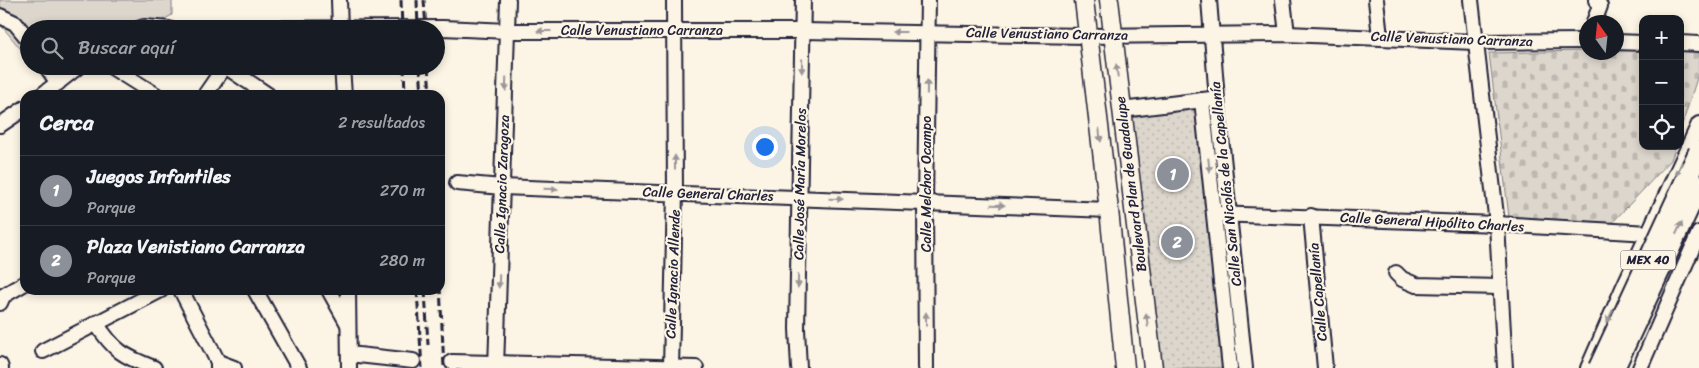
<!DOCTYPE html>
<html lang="es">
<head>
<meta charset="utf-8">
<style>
  body { margin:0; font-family:Sriracha,sans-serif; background:#20242c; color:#f1f3f6 }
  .controls { position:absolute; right:15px; top:15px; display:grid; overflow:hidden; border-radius:10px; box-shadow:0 2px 8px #0003 }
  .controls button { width:45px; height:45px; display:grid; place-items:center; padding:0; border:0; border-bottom:1px solid #363941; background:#171b24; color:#f1f3f6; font:25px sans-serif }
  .compass { position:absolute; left:1579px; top:15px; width:45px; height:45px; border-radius:50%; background:#171b24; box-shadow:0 2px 8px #0003; rotate:345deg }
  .you { position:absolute; left:764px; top:146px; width:18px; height:18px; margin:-12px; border:4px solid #fff; border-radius:50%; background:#1a73e8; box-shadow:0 0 0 8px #1a73e833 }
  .badge { display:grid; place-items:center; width:32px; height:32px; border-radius:50%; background:#8c9099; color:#fff; font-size:16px; font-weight:700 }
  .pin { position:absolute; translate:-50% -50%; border:2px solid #fff; box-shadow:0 1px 5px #0006 }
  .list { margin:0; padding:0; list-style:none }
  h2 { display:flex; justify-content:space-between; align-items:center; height:65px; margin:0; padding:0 20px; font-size:21px }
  h2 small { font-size:16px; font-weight:400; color:#9ea1a6 }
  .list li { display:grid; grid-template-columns:32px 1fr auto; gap:15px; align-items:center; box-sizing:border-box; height:70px; padding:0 20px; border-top:1px solid #363941 }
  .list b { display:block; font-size:19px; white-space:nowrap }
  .list p { margin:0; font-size:16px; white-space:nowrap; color:#9ea1a6 }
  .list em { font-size:16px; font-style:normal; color:#9ea1a6 }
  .icon { flex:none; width:28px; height:28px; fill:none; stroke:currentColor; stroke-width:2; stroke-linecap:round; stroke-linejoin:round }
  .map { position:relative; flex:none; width:1699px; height:368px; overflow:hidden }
  .search { position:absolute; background:#171b24; box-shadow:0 2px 8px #0003; left:20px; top:20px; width:425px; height:55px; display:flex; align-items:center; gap:12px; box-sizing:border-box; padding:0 18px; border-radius:28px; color:#9ea1a6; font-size:19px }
  .panel { position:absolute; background:#171b24; box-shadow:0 2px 8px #0003; left:20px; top:90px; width:425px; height:205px; border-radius:15px }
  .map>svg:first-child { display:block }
  .green { fill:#dcd6cc; stroke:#7f7c84 }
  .cemetery { fill:url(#cemetery-stones); stroke:#7f7c84 }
  .park { fill:url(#park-dots); stroke:#7f7c84 }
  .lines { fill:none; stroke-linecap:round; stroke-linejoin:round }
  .minor-casing { stroke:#22223b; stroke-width:18 }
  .major-casing { stroke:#22223b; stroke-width:21 }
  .minor { stroke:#fcf5e5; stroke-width:14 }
  .major { stroke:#fcf5e5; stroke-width:18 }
  .rail { stroke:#22223b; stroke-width:3; stroke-dasharray:8 4; stroke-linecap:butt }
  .highway-bridge-casing { stroke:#22223b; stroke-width:24; stroke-linecap:butt }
  .highway-bridge { stroke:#fcf5e5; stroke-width:20 }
  .oneway { fill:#9a9698 }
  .labels { text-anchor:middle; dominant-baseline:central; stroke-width:4.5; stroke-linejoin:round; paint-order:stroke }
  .shield { fill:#fcf5e5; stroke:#63616e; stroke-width:1 }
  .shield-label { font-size:12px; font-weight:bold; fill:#22223b }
  .street-label { font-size:14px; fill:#22223b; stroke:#fcf5e5 }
</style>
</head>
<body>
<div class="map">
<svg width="1699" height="368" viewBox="0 0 1699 368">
  <defs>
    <pattern id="cemetery-stones" width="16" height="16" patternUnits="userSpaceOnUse" patternTransform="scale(1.25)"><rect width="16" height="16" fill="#dcd6cc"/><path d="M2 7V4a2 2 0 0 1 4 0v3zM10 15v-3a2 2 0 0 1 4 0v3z" fill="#bcb7b0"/></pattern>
    <pattern id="park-dots" width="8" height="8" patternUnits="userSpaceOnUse" patternTransform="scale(1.25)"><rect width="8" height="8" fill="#dcd6cc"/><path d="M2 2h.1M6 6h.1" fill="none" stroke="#bcb7b0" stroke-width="1.8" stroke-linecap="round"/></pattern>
  </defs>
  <rect width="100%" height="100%" fill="#fcf5e5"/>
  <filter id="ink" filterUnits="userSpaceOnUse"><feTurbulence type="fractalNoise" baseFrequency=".02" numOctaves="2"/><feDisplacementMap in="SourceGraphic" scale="10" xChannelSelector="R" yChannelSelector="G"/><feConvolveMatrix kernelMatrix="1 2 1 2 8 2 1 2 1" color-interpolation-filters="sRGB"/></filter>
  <g filter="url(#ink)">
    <path class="green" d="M0,0H172V15L147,29H29V59L0,24Z"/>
    <g class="cemetery">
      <path d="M1699,49V72L1680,131V50Z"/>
      <path d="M1643,50V146H1676L1671,160L1611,224L1509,217L1489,53L1586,51L1616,52L1617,51Z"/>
    </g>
    <path class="park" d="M1199,107L1225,368H1155L1128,115Z"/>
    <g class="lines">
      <defs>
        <g id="minor">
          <path d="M339,0L340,29"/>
          <path d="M1209,0L1217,99L1245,368"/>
          <path d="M1283,0L1287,34"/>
          <path d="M1376,0L1380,37"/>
          <path d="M1471,0L1497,224L1505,368"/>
          <path d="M0,16L15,23L29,40"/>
          <path d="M1594,22L1600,6L1596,0"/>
          <path d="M138,29L144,27L169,29"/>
          <path d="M199,29L443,28L508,31H803L1087,36L1287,34L1475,42L1586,41"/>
          <path d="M1616,42L1643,43"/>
          <path d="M1680,43L1699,44"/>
          <path d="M46,66L58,83"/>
          <path d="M110,66L156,95"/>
          <path d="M225,66L268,95"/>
          <path d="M342,66L344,95"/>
          <path d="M42,95L79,66"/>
          <path d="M205,95L225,66"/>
          <path d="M1202,100L1230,368"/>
          <path d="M1122,110L1211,99"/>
          <path d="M0,125L25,108"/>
          <path d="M457,183L502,187L1109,210"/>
          <path d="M1215,214L1497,224L1649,233"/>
          <path d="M1311,216L1325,368"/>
          <path d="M1396,273L1402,279L1416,285L1500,287"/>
          <path d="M181,290L218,362V368"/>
          <path d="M255,290L299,368"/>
          <path d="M329,290L348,324"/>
          <path d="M348,290L349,368"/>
          <path d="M0,303L3,296L25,283"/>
          <path d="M96,323C114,351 123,356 154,368"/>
          <path d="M43,351L161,290"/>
          <path d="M349,354L413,361"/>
          <path d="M218,362L234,368"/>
          <path d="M452,362L696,368"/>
          <path d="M0,365L1,368"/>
          <path d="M496,368L508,0"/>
          <path d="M671,368L675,193L674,0"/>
          <path d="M799,368L797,329L803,0"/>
          <path d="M926,368L925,202L928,0"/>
          <path d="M1588,368L1623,288L1699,124"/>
          <path d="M1640,368L1699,233"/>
        </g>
        <g id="major">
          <path d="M1084,0L1109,210L1125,368"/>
          <path d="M1109,0L1153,368"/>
        </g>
      </defs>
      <use href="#minor" class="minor-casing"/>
      <use href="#major" class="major-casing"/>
      <use href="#minor" class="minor"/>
      <use href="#major" class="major"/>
      <g class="rail">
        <path d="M401,0L402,29"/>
        <path d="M417,0L418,29"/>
        <path d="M424,0L426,29"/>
        <path d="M404,66L405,95"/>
        <path d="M420,66L422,95"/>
        <path d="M428,66L430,95"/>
        <path d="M440,286L444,368"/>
        <path d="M417,290L422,368"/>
        <path d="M425,290L428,345"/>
      </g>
      <defs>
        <g id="highway-bridge">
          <path d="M1599,368L1699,152"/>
          <path d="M1614,368L1699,185"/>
        </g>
      </defs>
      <use href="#highway-bridge" class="highway-bridge-casing"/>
      <use href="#highway-bridge" class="highway-bridge"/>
    </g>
    <defs><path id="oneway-solid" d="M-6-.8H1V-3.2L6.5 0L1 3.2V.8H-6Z" transform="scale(1.25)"/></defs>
    <g class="oneway">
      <use href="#oneway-solid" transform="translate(544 31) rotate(180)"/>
      <use href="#oneway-solid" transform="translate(899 32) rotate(-180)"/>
      <use href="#oneway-solid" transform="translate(802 66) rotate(91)"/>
      <use href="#oneway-solid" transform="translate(1117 71) rotate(-97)"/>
      <use href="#oneway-solid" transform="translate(506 84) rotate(92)"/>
      <use href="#oneway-solid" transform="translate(927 87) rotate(-89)"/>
      <use href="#oneway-solid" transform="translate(1100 135) rotate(83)"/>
      <use href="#oneway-solid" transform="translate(675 162) rotate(-90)"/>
      <use href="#oneway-solid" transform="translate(1209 165) rotate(84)"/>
      <use href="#oneway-solid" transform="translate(1679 169) rotate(115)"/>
      <use href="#oneway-solid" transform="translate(551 189) rotate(2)"/>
      <use href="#oneway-solid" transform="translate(836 199) rotate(2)"/>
      <use href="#oneway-solid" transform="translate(998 205) rotate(2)"/>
      <use href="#oneway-solid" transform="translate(1679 228) rotate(-65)"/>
      <use href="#oneway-solid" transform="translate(499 281) rotate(92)"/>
      <use href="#oneway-solid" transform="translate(798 281) rotate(91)"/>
      <use href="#oneway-solid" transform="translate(1610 316) rotate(114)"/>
      <use href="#oneway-solid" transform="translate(926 319) rotate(-90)"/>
      <use href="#oneway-solid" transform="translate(1147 320) rotate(-97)"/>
    </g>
  </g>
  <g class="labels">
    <rect class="shield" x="1620.5" y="250.5" width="55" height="19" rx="4"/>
    <g class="shield-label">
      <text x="1648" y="260">MEX 40</text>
    </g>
    <g class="street-label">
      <text x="642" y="30">Calle Venustiano Carranza</text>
      <text transform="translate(1047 34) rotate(1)">Calle Venustiano Carranza</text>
      <text transform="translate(1452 39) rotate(2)">Calle Venustiano Carranza</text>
      <text transform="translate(502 184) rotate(-88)">Calle Ignacio Zaragoza</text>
      <text transform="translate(800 184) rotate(-89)">Calle José María Morelos</text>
      <text transform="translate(926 184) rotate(-90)">Calle Melchor Ocampo</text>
      <text transform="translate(1131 184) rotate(-97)">Boulevard Plan de Guadalupe</text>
      <text transform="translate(1226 184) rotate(-96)">Calle San Nicolás de la Capellanía</text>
      <text transform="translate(708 194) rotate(2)">Calle General Charles</text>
      <text transform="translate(1432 222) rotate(3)">Calle General Hipólito Charles</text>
      <text transform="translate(673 274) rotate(-88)">Calle Ignacio Allende</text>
      <text transform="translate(1318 292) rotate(-95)">Calle Capellanía</text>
    </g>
  </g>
</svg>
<div class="controls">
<button>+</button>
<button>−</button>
<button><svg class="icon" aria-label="locate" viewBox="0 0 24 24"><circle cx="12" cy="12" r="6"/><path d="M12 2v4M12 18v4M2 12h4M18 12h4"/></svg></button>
</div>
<svg class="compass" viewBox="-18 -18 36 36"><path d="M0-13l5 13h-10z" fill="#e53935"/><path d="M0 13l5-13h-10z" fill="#9ea1a6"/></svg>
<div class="you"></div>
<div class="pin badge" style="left:1173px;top:174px">1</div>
<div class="pin badge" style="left:1177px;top:242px">2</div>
<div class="search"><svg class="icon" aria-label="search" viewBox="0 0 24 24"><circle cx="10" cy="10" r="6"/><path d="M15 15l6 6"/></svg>Buscar aquí</div>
<section class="panel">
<h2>Cerca<small>2 resultados</small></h2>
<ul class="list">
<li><span class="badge">1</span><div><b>Juegos Infantiles</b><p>Parque</p></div><em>270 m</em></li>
<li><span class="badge">2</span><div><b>Plaza Venistiano Carranza</b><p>Parque</p></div><em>280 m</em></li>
</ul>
</section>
</div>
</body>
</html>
